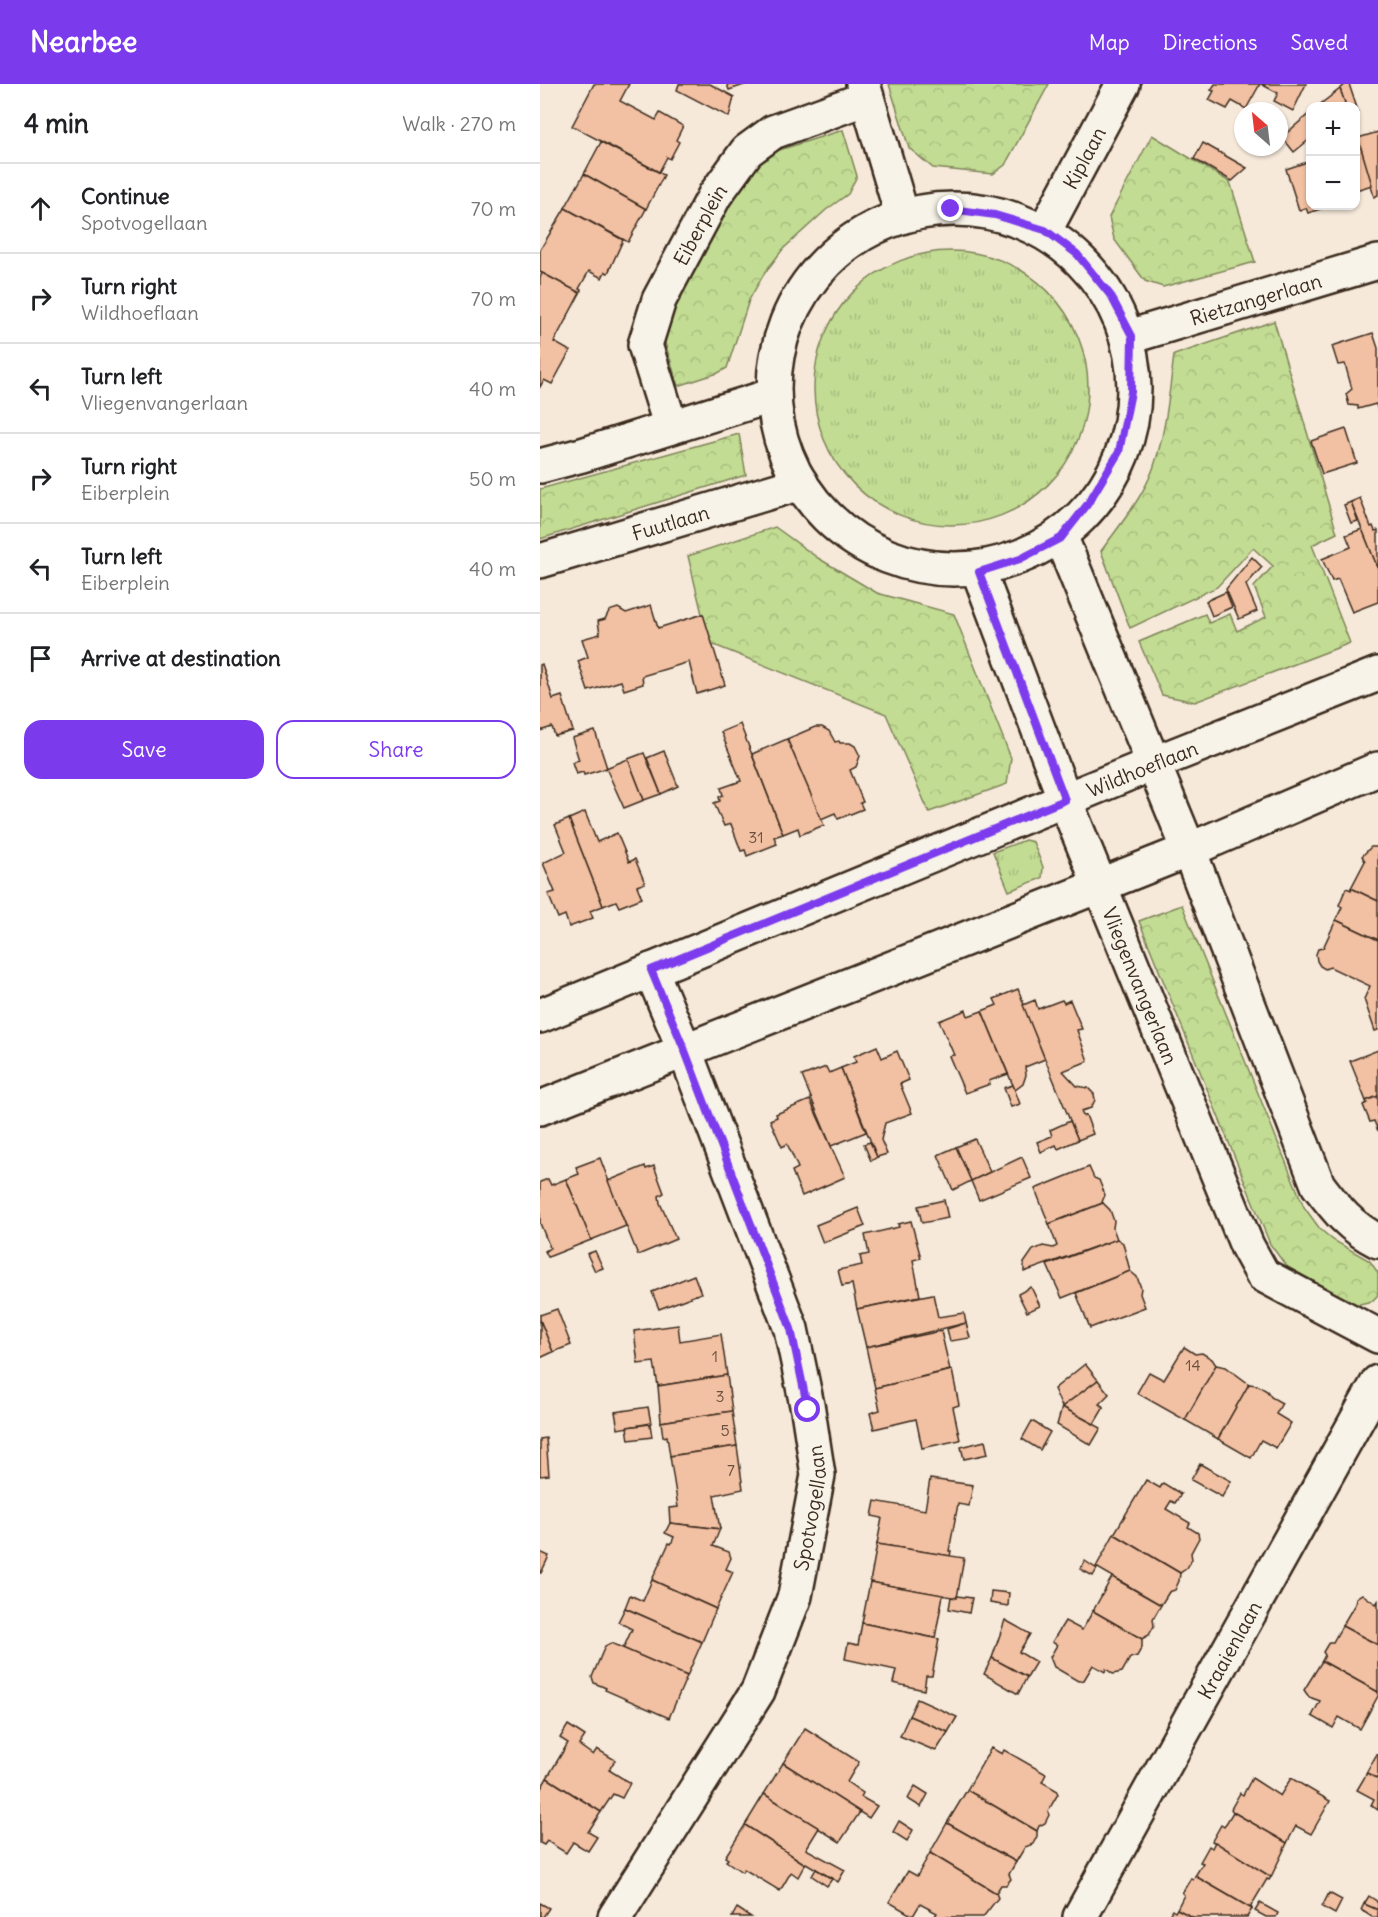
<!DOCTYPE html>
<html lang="en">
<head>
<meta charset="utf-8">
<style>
  body { margin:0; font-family:Delius,sans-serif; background:#f2f2f2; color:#202124 }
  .controls { position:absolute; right:18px; top:18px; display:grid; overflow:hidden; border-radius:12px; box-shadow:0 2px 4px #0004 }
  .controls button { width:54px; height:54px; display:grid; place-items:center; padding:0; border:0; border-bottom:2px solid #e0e0e0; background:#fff; color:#202124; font:30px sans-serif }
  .compass { position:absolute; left:694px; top:18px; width:54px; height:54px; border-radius:50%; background:#fff; box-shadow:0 2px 4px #0004; rotate:332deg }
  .stop { position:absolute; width:18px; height:18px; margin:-14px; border:4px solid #7c3aed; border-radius:50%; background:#fff }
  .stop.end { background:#7c3aed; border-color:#fff; box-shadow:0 2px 6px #0008 }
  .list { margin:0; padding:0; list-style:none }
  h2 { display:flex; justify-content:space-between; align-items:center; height:78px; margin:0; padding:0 24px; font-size:26px }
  h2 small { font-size:20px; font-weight:400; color:#757577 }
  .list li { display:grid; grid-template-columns:39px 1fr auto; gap:18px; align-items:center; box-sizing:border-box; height:90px; padding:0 24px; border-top:2px solid #e0e0e0 }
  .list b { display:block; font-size:22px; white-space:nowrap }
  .list p { margin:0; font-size:20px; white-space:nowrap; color:#757577 }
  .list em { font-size:20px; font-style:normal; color:#757577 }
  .actions { display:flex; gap:12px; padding:18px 24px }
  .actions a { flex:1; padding:14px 0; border:2px solid #7c3aed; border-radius:18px; text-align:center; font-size:21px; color:#7c3aed }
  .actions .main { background:#7c3aed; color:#fff }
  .icon { flex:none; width:33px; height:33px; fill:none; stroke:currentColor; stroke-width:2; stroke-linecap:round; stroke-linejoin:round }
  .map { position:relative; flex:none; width:838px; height:1833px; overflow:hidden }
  header { display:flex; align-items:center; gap:36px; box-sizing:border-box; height:84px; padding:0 30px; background:#7c3aed; color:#fff }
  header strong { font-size:28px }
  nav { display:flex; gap:33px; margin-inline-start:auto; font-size:21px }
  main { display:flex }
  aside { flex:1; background:#fff }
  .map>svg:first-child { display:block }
  .grass { fill:url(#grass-tufts); stroke:#7e8358; stroke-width:1.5 }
  .forest { fill:url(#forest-crowns); stroke:#7e8358; stroke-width:1.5 }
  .building { fill:#f2c0a2; stroke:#3b2a1e; stroke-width:1.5 }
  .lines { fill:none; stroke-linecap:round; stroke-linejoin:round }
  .street-casing { stroke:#3b2a1e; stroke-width:38 }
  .street { stroke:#f7f3e8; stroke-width:33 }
  .route { stroke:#7c3aed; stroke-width:8 }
  .labels { text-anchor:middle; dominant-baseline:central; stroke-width:5; stroke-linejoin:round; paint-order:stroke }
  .number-label { font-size:16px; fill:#69503f }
  .street-label { font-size:20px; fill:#3b2a1e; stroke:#f7f3e8 }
</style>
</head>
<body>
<header>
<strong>Nearbee</strong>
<nav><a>Map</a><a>Directions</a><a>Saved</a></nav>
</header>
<main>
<aside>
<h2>4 min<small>Walk · 270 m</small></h2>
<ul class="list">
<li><svg class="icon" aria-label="ahead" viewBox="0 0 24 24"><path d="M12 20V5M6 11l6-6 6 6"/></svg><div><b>Continue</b><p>Spotvogellaan</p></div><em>70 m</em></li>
<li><svg class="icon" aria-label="right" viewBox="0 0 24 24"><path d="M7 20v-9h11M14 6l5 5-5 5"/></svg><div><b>Turn right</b><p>Wildhoeflaan</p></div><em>70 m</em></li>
<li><svg class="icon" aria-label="left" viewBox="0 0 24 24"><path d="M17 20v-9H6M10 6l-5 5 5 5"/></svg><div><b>Turn left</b><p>Vliegenvangerlaan</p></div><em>40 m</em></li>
<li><svg class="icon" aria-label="right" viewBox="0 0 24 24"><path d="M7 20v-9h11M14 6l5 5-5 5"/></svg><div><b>Turn right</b><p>Eiberplein</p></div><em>50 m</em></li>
<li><svg class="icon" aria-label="left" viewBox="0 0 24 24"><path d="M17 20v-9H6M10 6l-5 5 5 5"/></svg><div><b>Turn left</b><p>Eiberplein</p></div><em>40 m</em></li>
<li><svg class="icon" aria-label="arrive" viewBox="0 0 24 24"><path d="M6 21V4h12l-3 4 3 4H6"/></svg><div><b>Arrive at destination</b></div></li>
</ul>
<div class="actions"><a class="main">Save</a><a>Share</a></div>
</aside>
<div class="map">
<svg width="838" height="1833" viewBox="0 0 838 1833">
  <defs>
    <pattern id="grass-tufts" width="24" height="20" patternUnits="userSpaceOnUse" patternTransform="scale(1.5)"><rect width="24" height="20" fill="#c2dc93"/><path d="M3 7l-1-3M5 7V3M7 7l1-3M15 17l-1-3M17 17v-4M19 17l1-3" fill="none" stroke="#a8bd7e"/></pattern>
    <pattern id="forest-crowns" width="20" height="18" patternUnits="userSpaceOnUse" patternTransform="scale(1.5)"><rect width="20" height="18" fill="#c2dc93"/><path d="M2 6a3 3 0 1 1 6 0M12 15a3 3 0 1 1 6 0" fill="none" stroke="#a8bd7e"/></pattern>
  </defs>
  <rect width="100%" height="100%" fill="#f6e9da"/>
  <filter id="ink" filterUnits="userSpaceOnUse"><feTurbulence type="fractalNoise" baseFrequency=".0167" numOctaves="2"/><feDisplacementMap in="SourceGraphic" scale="12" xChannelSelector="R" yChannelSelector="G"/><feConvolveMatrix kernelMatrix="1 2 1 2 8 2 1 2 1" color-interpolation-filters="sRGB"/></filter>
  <g filter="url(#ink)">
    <g class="grass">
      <circle cx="411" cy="304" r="137"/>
      <path d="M485,756L493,758L503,783L502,794L469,807L453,768Z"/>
    </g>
    <g class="forest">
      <path d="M349,0H509L465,81L453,90L393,84L369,64Z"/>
      <path d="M303,46L317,92L308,110L286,126L243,165L224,190L209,216L187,284L178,289L138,302L122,249L125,237L204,83L220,72Z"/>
      <path d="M612,51L690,98L715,178L623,203L605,197L574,155L569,133Z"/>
      <path d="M734,237L797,449L772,461L810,559L655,618L622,611L599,558L665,530L669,539L690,530L697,547L726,533L714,503L733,482L713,464L677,503L590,544L561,467C579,442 602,415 613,385C626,348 629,310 634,271Z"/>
      <path d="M199,350L206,391L0,455V405Z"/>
      <path d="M235,443L278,474L337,509L414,530L471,674L467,700L389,728L346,630L169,559L148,472Z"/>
      <path d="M642,821L764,1123L780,1145L793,1156L830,1177L838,1189V1211L832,1217L816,1221L746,1182L730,1160L599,837Z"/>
    </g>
    <g class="building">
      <path d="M54,0H89L80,17L116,36L120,29L143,42L136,56L139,58L130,75L127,73L119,88L32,42Z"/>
      <path d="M139,0H170L194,13L189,33L137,6Z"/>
      <path d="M187,0H207L189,6Z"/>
      <path d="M675,0H720L706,25L692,17L687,25L669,16L674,7L671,6Z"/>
      <path d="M721,0H766L753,27L734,17L738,9Z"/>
      <path d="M806,0H809L818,27H816V22H806L800,5Z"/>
      <path d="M800,5L806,22H778Z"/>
      <path d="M770,29V55L754,68L742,53Z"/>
      <path d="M838,48V111L834,113L818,54Z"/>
      <path d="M818,54L832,101L816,106V55Z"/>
      <path d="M61,58L124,91L106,125L44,90Z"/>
      <path d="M663,59L707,84L692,97L654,75Z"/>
      <path d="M770,77V122H789L768,129L766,124L759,126L746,85Z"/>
      <path d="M44,90L106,125L88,158L25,124Z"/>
      <path d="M25,124L83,156L68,189L65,188L62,194L49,187L39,205L41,206L40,209L0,188V166Z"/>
      <path d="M2,189L40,209L14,258L30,267L12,300L4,296L0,303V194Z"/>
      <path d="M833,249L838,264V327L836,320L818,325V322L809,321L806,310L812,305L805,280L798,281L792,262Z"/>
      <path d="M806,345L817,379L782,390L771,357Z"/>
      <path d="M820,414L831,443L833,442L835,447L838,446V485L811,418Z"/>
      <path d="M811,418L818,437L811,439L804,421Z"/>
      <path d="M822,445L838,485V518L812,528L798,495L792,497L782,475L811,463L806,451Z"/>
      <path d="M712,473L722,483L706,501L717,527L699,535L686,505Z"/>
      <path d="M686,508L692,523L672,532L666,517Z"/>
      <path d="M111,521L118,544L163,530L185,601L157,610L149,578L102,592L103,600L84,606L81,597L48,607L38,577L48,573L42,555L60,550L58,537L65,535L69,527L78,524L86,529Z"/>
      <path d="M2,580L13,615L22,612L33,647L15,652L12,643L0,647V581Z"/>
      <path d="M200,640L243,750L234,753L237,760L207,772L205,766L201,767L191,740L184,742L174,719L180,717L179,713L183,711L181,704L201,697L181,648Z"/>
      <path d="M275,643H282L289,647L295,658L299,657L300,659H310L315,662L320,672L316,683L310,686L323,718L320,719L323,725L298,735L295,729L281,735L247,655Z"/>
      <path d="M55,647L67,684L44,691L43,688L36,690L32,678L39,676L32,654Z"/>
      <path d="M247,655L284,741L260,751L258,744L243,750L212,670Z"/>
      <path d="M124,667L138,702L121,710L107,674Z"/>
      <path d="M104,669L121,710L104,716L88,675Z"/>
      <path d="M88,675L104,716L84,724L66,684Z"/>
      <path d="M45,728L57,758L77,749L89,778L95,775L105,799L97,802L102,814L79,823L76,817L63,822L29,735Z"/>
      <path d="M29,735L63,822L50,827L53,834L29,843L25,831L18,834L8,810L15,808L3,779L26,768L15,741Z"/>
      <path d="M831,763H838V817L811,804L825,777L822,772Z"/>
      <path d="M806,804L811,806V804L838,817V856L796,836L802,823L799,821Z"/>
      <path d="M796,836L838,856V946L835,947L824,915L830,902L790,883L785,885L780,882L777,877L776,870L778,865L783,864Z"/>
      <path d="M478,905L505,975L485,983L486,991L483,1000L475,1006L442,927L457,921L454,915Z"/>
      <path d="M495,916L498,925L522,916L524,919L530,916L542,945L537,946L548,977L523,987L537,1002L548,1004L554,1010L555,1016L551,1024L541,1027L543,1032L546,1031L553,1050L538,1056L483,921Z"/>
      <path d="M426,926L428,932L442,927L468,990L449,997L450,1000L425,1009L409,972L414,971L399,937Z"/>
      <path d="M337,962L342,974L357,967L369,996L360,1000L372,1029L345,1039L341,1056L347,1070L337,1073L301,984L316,978L314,972Z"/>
      <path d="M838,966V1012L826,1017L810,977Z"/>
      <path d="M286,983L289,989L301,984L326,1048L291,1062L262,992Z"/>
      <path d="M473,1001L480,1020L471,1023L464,1004Z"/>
      <path d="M838,1012V1047L834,1037L830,1038L823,1021L827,1019L826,1017Z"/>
      <path d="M270,1016L305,1093L262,1112L252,1087L258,1084L250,1066L247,1060L242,1063L230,1036L237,1033L236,1030Z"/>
      <path d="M530,1037L538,1056L518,1065L516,1061L501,1068L497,1058L512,1052L510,1046Z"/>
      <path d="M435,1055L450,1088L431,1097L416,1063Z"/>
      <path d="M330,1058L337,1073L331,1077L324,1060Z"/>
      <path d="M416,1063L431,1097L413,1106L398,1071Z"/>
      <path d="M482,1073L491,1094L439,1116L431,1097Z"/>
      <path d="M60,1074L86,1142L51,1156L26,1095L39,1090L36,1083Z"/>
      <path d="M105,1082L106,1085L114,1082L124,1109L119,1112L120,1119L136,1155L98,1171L68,1097Z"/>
      <path d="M549,1083L554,1094L559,1096L565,1111L562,1118L563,1119L509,1140L495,1105Z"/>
      <path d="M8,1095L11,1101L26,1095L51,1156L8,1173L5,1167L10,1164L0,1139V1098Z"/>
      <path d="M404,1116L408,1134L382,1139L378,1122Z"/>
      <path d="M563,1119L570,1126L574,1137L573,1144L577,1155L484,1188V1179L493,1166L503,1162L513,1164L517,1162L509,1140Z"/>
      <path d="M318,1124L325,1142L283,1159L276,1141Z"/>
      <path d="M371,1137L381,1174L373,1176L380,1212L317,1225L312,1200L302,1202L298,1186L322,1181L320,1172L329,1170L325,1151L359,1143L358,1140Z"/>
      <path d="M577,1155L583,1159L590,1187L522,1214L507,1181Z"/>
      <path d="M55,1167L63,1184L55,1187L47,1170Z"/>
      <path d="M590,1187L597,1193L601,1204L600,1210L605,1223L550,1244L536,1209Z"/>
      <path d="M154,1191L161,1209L119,1225L112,1208Z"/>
      <path d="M491,1203L500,1222L487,1228L478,1210Z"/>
      <path d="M393,1210L398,1233L424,1229L426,1239L326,1263L317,1225Z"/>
      <path d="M17,1225L31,1261L13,1268L0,1236V1231Z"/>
      <path d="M0,1236L13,1268L0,1274Z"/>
      <path d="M426,1239L430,1254L410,1257L407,1245Z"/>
      <path d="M138,1241L140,1257L181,1250L187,1291L118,1302L114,1278L98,1280L94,1247Z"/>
      <path d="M401,1247L410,1286L335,1304L326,1263Z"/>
      <path d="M644,1263L655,1270L662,1269L672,1275L676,1281L645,1336L597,1309L609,1288L624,1296Z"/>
      <path d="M545,1280L558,1296L522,1323L514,1305Z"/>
      <path d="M676,1281L686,1283L709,1300L678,1355L645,1336Z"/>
      <path d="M412,1286L419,1321L413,1323L420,1356L382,1364L376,1335L334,1345L330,1329L340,1326L335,1304Z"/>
      <path d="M187,1291L192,1327L121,1338L118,1302Z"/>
      <path d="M558,1296L569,1310L559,1320L564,1323L554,1340L522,1323Z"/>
      <path d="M709,1300L717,1301L727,1307L731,1313L742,1319L736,1330L751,1339L736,1364L721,1356L711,1374L678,1355Z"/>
      <path d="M108,1323L111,1339L78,1345L75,1328Z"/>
      <path d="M522,1323L561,1344L551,1361L517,1341Z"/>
      <path d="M192,1327L197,1362L130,1372L127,1352L123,1353L121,1338Z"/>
      <path d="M492,1337L510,1348L500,1366L482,1355Z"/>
      <path d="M110,1340L112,1353L89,1356L87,1343Z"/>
      <path d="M6,1354L9,1391L0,1392V1355Z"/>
      <path d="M445,1357L448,1370L424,1375L421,1363Z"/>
      <path d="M197,1362L203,1405L174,1411L180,1445L130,1439L129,1424L138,1423L130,1372Z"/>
      <path d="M660,1380L691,1397L682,1413L651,1396Z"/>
      <path d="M390,1395L433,1401L429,1422L418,1420L409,1467H411L410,1472L337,1460L342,1434L332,1432L335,1417L385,1426Z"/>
      <path d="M606,1396L620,1404L623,1399L641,1410L635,1419L631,1417L626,1425L650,1439L648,1443L658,1449L659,1454L651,1469L652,1475L647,1484L640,1489L574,1450Z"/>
      <path d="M130,1439L180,1445L173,1462L189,1468L191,1474L186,1485L193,1488L176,1525L112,1496L129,1459L131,1460L134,1453L125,1449Z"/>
      <path d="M574,1450L640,1489L639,1497L635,1506L629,1508L621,1521L556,1483Z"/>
      <path d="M337,1460L424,1474L417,1514L330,1498Z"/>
      <path d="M0,1468L9,1472L1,1489H0Z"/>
      <path d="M545,1477L557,1485L553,1492L540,1485Z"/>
      <path d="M572,1493L621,1521L613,1535L614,1542L609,1551L602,1555L553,1527Z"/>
      <path d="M112,1496L176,1525L162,1558L85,1524L90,1511L103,1517Z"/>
      <path d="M330,1498L403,1511L395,1554L322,1539Z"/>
      <path d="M451,1507L469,1509L468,1522L450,1519Z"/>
      <path d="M822,1510L836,1520L838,1517V1561L802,1542L815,1520L816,1514Z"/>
      <path d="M417,1512L432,1514L429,1529L409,1525L411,1513L417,1514Z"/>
      <path d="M85,1524L162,1558L147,1592L83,1565L92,1545L78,1538Z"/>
      <path d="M553,1527L602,1555V1563L597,1572L590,1574L582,1588L573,1590L566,1585L565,1588L553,1581L544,1596L538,1597L514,1583L510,1573L517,1561L512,1558L525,1537L542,1546Z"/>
      <path d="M465,1536L490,1550L479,1568L496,1578L487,1593L452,1574Z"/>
      <path d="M322,1539L399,1555L392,1592H386L384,1606L353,1599L356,1586L305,1575L308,1559L318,1561Z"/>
      <path d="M802,1542L838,1561V1608L782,1577L785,1571L783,1568L789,1558H793Z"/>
      <path d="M71,1559L147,1592L129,1634L65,1606L66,1604L54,1599L52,1593L65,1562Z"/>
      <path d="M452,1574L487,1593L478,1610L444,1590Z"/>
      <path d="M782,1577L838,1608V1612L820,1645L799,1633L793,1644L772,1632L780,1617L769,1613L764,1606Z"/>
      <path d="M377,1615L417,1633L408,1648L369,1632Z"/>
      <path d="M369,1632L408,1648L396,1667L360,1652Z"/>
      <path d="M28,1641L45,1652L39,1661L53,1671L57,1665L75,1676L69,1686L90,1699L82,1714L73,1710L61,1728L7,1694L28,1659L20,1654Z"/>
      <path d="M265,1644L319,1678L307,1698L323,1709L321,1713L337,1722L329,1734L243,1679Z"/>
      <path d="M451,1664L462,1670L464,1666L506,1690L502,1698L516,1706L518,1710L508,1727L509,1731L505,1739L499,1742L497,1747L427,1706Z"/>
      <path d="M837,1670L838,1671V1695L826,1689Z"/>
      <path d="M243,1679L320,1728L300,1758L224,1710Z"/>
      <path d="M827,1689L838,1695V1726L831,1721L834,1715L817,1706Z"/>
      <path d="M7,1694L61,1728L48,1748L57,1753L48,1767L33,1758L26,1769L7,1757L4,1761L0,1759V1706Z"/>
      <path d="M712,1694L740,1712L751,1694L790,1717L771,1750L756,1742L747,1759L693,1728L691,1725L700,1709L703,1711Z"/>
      <path d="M375,1702L388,1710L381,1723L368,1715Z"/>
      <path d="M427,1706L497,1747V1752L493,1760L485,1763L476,1778L407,1739Z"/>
      <path d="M224,1710L279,1744L266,1765L305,1786L298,1798L266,1779L265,1780L205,1741Z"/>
      <path d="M693,1728L747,1759L731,1793L672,1757L681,1741L684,1743Z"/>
      <path d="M359,1737L373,1746L367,1757L353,1748Z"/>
      <path d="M407,1739L476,1778L469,1790L471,1795L466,1801H461L456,1809L390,1769Z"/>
      <path d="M205,1741L265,1780L258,1793L251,1788L240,1807L204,1785L202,1788L186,1777L188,1775L185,1773Z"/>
      <path d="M675,1758L731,1793L729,1796L727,1795L711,1822L712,1825L655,1792L663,1779L660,1778L669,1762L672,1764Z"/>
      <path d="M390,1769L456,1809L458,1814L443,1833H397L395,1832L397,1829L380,1820L373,1832L349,1818L368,1787L377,1792Z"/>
      <path d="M276,1785L292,1795L287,1802L272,1792Z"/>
      <path d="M655,1792L712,1825L707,1833H652L637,1825L644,1811L642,1809L651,1794L653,1796Z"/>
      <path d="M789,1809L802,1816L795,1830L782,1823Z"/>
      <path d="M829,1812L838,1818V1826L824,1820Z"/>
      <path d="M0,1819L9,1824L3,1833H0Z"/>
      <path d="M720,1819L738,1829L736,1833H726L715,1827Z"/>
      <path d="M824,1820L838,1826V1833H832L821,1826Z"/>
      <path d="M197,1824L211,1833H192Z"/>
      <path d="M637,1825L652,1833H628L632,1826L635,1828Z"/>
    </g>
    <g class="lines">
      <defs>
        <g id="street">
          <path d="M323,0L362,131"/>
          <circle cx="414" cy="305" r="180"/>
          <path id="s1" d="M505,146L583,0"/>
          <path id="s2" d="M592,252L838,178"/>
          <path id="s3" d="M131,343L105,261L119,216L175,111L207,67L233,48L327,14"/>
          <path d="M0,382L42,371L234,311"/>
          <path d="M521,454L649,766L778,1101C797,1126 810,1143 838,1157"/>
          <path id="s4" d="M0,477L261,399"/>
          <path id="s5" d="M439,488L525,716L707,1162L723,1191L838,1252"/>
          <path id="s6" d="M0,932L612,680L838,590"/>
          <path d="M0,1024L649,766L838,685"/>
          <path id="s7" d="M75,1833L218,1607L255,1512L278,1391L268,1326L251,1245L145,967L111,886"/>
          <path id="s8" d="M540,1833L838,1298"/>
        </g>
      </defs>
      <use href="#street" class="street-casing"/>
      <use href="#street" class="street"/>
    </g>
  </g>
  <g class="lines" filter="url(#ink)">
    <path class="route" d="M268,1326L251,1245L145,967L111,886L525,716L439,488L480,475L521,454L547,421L579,368L591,308L592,252L571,212L537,170L505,146L455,131L411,125"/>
  </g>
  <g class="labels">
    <g class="number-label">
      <text x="216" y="753">31</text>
      <text x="175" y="1272">1</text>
      <text x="653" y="1281">14</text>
      <text x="180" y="1312">3</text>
      <text x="185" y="1346">5</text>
      <text x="191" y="1386">7</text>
    </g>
    <g class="street-label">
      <text stroke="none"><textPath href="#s1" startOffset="82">Kiplaan</textPath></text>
      <text stroke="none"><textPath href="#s3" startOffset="219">Eiberplein</textPath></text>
      <text stroke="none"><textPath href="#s2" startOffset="129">Rietzangerlaan</textPath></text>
      <text stroke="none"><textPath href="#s4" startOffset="136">Fuutlaan</textPath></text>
      <text stroke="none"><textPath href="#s6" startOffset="651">Wildhoeflaan</textPath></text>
      <text stroke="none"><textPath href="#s5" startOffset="444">Vliegenvangerlaan</textPath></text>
      <text stroke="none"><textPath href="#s7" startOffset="459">Spotvogellaan</textPath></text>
      <text stroke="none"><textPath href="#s8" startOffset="306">Kraaienlaan</textPath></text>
    </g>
  </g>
</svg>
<div class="controls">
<button>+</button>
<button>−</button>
</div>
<svg class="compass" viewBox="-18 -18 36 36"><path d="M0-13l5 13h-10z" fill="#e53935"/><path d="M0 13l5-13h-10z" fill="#757577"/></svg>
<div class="stop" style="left:268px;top:1326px"></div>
<div class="stop end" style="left:411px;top:125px"></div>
</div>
</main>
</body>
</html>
